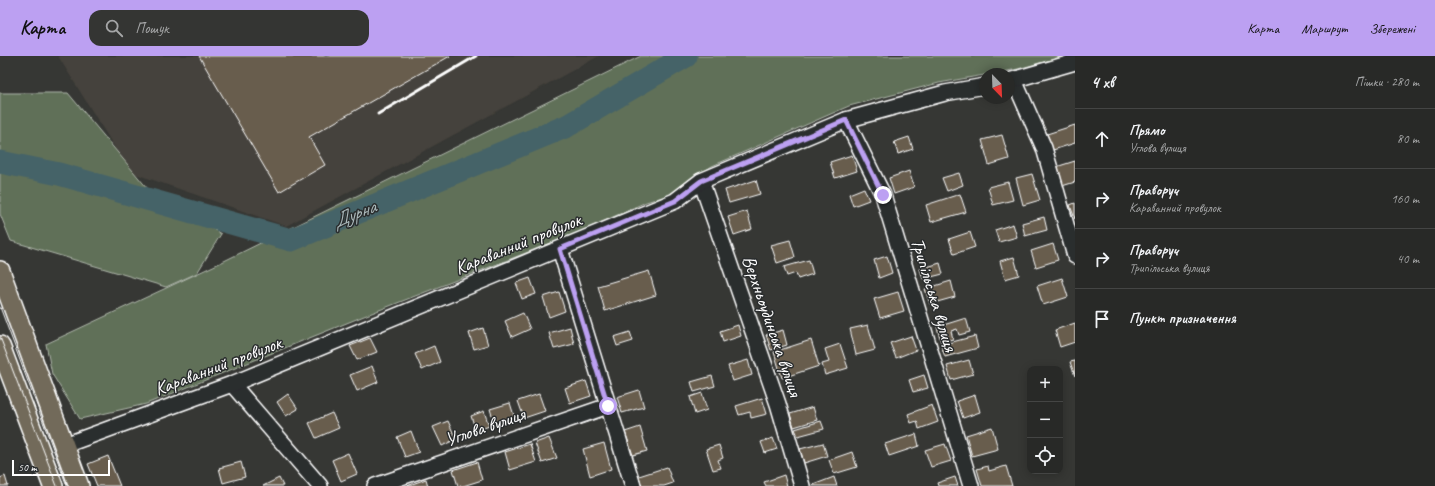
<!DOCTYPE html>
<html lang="uk">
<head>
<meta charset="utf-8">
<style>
  body { margin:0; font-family:Caveat,sans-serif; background:#343533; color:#f1f3f6 }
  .controls { position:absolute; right:12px; bottom:12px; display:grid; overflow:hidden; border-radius:8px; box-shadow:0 2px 10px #0003 }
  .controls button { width:36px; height:36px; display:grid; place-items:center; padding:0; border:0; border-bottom:1px solid #444544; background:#282927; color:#f1f3f6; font:20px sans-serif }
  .compass { position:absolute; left:979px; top:12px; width:36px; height:36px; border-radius:50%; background:#282927; box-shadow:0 2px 10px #0003; rotate:157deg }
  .scale { position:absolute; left:12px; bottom:10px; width:98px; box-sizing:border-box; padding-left:4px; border:2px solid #fff; border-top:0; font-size:11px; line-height:14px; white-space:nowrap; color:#fff; -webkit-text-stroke:3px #2a2d2e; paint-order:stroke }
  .stop { position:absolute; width:12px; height:12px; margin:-9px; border:3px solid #bca0f2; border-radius:50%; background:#fff }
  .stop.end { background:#bca0f2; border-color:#fff; box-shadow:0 1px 4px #0008 }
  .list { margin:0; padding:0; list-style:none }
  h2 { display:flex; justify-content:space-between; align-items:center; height:52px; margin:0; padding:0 16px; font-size:17px }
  h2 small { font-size:13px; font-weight:400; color:#a5a6a7 }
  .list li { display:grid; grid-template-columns:26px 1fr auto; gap:12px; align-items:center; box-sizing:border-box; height:60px; padding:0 16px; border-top:1px solid #444544 }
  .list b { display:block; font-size:15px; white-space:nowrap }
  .list p { margin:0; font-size:13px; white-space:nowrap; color:#a5a6a7 }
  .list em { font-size:13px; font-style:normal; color:#a5a6a7 }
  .icon { flex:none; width:22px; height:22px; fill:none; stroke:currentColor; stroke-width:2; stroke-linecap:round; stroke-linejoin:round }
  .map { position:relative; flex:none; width:1075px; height:430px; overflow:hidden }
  header { display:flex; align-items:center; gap:24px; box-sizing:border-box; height:56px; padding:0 20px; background:#bca0f2; color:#111 }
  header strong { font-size:19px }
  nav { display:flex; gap:22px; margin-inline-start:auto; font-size:14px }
  .search { width:280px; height:36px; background:#343533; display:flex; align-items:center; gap:10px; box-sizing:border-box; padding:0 14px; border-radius:12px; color:#a5a6a7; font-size:15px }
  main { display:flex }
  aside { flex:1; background:#282927 }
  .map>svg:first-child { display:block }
  .built { fill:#45423c }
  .green { fill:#607058; stroke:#b0b8ac }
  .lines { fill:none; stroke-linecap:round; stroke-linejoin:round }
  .river { stroke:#456368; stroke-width:23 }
  .building { fill:#675d4e; stroke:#fff }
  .minor-casing { stroke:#fff; stroke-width:18 }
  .major-casing { stroke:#fff; stroke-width:22 }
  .minor { stroke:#2a2d2e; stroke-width:15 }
  .major { stroke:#726b5a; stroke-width:19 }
  .tram { stroke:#fff; stroke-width:1 }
  .rail { stroke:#fff; stroke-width:3 }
  .route { stroke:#bca0f2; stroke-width:5 }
  .labels { text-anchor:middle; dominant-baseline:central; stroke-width:3; stroke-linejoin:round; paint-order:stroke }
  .street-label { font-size:19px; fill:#fff; stroke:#2a2d2e }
  .water-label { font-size:20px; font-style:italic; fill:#abb9bb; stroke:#2a2d2e }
</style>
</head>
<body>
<header>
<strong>Карта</strong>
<div class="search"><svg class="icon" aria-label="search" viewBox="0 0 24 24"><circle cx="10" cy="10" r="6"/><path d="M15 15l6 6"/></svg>Пошук</div>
<nav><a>Карта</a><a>Маршрут</a><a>Збережені</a></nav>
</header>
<main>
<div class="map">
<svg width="1075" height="430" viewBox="0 0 1075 430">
  <rect width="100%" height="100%" fill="#363734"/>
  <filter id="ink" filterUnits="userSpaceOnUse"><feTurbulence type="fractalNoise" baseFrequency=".025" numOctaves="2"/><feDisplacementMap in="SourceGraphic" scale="8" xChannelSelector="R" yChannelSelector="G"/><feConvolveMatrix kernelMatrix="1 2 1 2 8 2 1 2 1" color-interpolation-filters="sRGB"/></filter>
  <g filter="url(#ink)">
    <path class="built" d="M58,0H599L286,170L130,116Z"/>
    <g class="green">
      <path d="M641,0H1064L1018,13L939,27L849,50L712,110L669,139L646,146L582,175L364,260L146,348L80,363L52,318L46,288L222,206Z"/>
      <path d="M0,37H68L148,133L221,178L197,217L166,231L11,185L0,158Z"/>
    </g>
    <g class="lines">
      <path class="river" d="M0,106L59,118L291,184L567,70L686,0"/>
    </g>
    <g class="building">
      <path d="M199,0H450L309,81L325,109L279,136Z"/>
      <path d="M1075,69V87L1053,94L1047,78Z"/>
      <path d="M1002,79L1009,103L989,109L982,84Z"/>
      <path d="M909,81L913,93L898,98L894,86Z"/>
      <path d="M852,99L857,115L835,122L830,106Z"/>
      <path d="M1075,105V126L1062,130L1056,111Z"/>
      <path d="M909,115L914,131L894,138L889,122Z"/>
      <path d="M959,117L963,129L947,135L942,122Z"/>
      <path d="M1032,118L1040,144L1023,149L1016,122Z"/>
      <path d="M756,124L760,138L729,147L725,134Z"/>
      <path d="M1008,126L1013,144L993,149L988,131Z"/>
      <path d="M864,132L869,144L853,150L849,138Z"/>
      <path d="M960,138L966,156L931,166L926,149Z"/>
      <path d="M1075,147V163L1070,149Z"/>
      <path d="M747,155L752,173L734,179L728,161Z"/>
      <path d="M1044,161L1047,174L1025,180L1022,167Z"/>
      <path d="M1013,168L1017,181L999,186L995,174Z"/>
      <path d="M970,176L975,191L954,198L949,183Z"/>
      <path d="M790,184L795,201L777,207L771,189Z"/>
      <path d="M1053,188L1058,204L1036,211L1031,195Z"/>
      <path d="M887,200L892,217L879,222L874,204Z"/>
      <path d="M1014,201L1019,219L1005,223L1000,205Z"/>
      <path d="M809,204L813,218L798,223L796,217L787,220L784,211Z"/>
      <path d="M940,207L943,218L923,223L920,213Z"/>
      <path d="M649,215L656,239L605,255L598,230Z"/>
      <path d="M530,222L536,238L522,243L516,227Z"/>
      <path d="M1062,222L1068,241L1043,249L1037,230Z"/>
      <path d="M951,225L955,241L930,248L925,233Z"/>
      <path d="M559,236L565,255L549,261L543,241Z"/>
      <path d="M898,236L904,255L880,262L874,243Z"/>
      <path d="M523,257L530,273L512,281L505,265Z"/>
      <path d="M966,262L970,276L959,279L957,273L951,275L953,283L941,286L937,271Z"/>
      <path d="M1075,267V286L1060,291L1055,274Z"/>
      <path d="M738,269L741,280L723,286L720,275Z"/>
      <path d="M868,269L875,294L856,299L850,273Z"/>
      <path d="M570,271L574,288L554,293L549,277Z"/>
      <path d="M483,272L488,289L474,293L469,277Z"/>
      <path d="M783,274L787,289L771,294L766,279Z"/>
      <path d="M630,276L633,285L617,290L614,281Z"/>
      <path d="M911,280L916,294L896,302L890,287Z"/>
      <path d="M975,280L978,292L945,301L941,289Z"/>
      <path d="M370,282L377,296L357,304L350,290Z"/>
      <path d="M811,284L819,310L782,322L774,296Z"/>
      <path d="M840,288L848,312L825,319L822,308L829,306L825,293Z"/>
      <path d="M434,290L440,306L422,314L415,298Z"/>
      <path d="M748,304L752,319L733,325L728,310Z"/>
      <path d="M969,304L973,318L951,324L947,310Z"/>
      <path d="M1075,305V320L1070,306Z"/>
      <path d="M372,310L378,326L357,335L350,319Z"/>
      <path d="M924,319L928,332L913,336L909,324Z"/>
      <path d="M712,320L715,330L694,336L691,326Z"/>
      <path d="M586,325L591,340L570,347L565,332Z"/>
      <path d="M639,334L644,351L622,357L617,341Z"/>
      <path d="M702,337L707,354L695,358L690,341Z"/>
      <path d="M288,338L298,353L286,360L277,346Z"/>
      <path d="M539,338L545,355L524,362L518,345Z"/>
      <path d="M975,339L980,356L963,362L957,345Z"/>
      <path d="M762,342L767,358L751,362L750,356L739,359L736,350Z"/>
      <path d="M510,347L515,363L495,369L490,353Z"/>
      <path d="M932,349L938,366L919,373L917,365L911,367L908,358Z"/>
      <path d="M813,351L817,364L794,371L790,358Z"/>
      <path d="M484,355L489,370L476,375L471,360Z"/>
      <path d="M332,357L339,372L316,382L309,367Z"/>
      <path d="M448,365L456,383L442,390L433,371Z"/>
      <path d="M821,365L824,373L798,380L795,373Z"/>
      <path d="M640,371L647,395L633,399L625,376Z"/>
      <path d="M992,371L998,393L972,400L966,379Z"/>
      <path d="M411,375L419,396L405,401L397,381Z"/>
      <path d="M916,378L919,390L889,400L885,388Z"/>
      <path d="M549,382L557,402L542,407L535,387Z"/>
      <path d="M773,382L777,393L765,397L761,386Z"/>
      <path d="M604,387L611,413L590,420L583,393Z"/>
      <path d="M823,387L827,400L804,407L800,393Z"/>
      <path d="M530,388L536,406L510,414L505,396Z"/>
      <path d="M945,388L951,405L931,411L925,394Z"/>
      <path d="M719,389L723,402L718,404L721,412L713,414L706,393Z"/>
      <path d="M852,396L857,411L834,418L829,404Z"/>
      <path d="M348,397L357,418L341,425L332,404Z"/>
      <path d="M108,400L120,430H97L88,408Z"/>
      <path d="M241,406L245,421L223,427L219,412Z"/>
      <path d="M477,406L482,424L463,430H458L453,414Z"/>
      <path d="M988,410L989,415L1006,410L1012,430H982L977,413Z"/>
      <path d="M667,411L673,427L664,430H642L639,420Z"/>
      <path d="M784,419L787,430H766L764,426Z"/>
      <path d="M5,420L8,430H0V422Z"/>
      <path d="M834,421L837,430H813V429Z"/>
      <path d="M955,421L958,430H938L937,427Z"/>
      <path d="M279,422L283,430H263Z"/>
      <path d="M426,423L428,430H407Z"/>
    </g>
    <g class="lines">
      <defs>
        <g id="minor">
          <path d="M1014,24L1044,92L1075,200"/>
          <path d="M1009,25L1075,6"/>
          <path d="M846,64L883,139L971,430"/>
          <path d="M701,125L778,348L802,430"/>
          <path d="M560,193L633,430"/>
          <path d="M232,328L320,430"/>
          <path d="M65,389L232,328L675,145L701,125L846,64L945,37L985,30"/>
          <path d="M375,430L608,350"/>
        </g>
        <g id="major">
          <path d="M0,215L79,430"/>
          <path d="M0,290L53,430"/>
        </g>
      </defs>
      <use href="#minor" class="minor-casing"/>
      <use href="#major" class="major-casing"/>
      <use href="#minor" class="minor"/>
      <use href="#major" class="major"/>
      <g class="tram">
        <path d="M0,251L67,430"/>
        <path d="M0,281L57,430"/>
      </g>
      <path class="rail" d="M378,58L476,0"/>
    </g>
  </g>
  <g class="lines" filter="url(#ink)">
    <path class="route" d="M608,350L560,193L675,145L701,125L846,64L883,139"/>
  </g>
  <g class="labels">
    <g class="street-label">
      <text transform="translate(518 188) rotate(-22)">Караванний провулок</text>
      <text transform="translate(934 239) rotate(73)">Трипільська вулиця</text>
      <text transform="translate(772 270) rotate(71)">Верхньоудинська вулиця</text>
      <text transform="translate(218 310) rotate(-21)">Караванний провулок</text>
      <text transform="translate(485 371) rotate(-19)">Углова вулиця</text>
    </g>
    <g class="water-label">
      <text transform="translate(354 158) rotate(-22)">Дурна</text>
    </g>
  </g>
</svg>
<div class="controls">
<button>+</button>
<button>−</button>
<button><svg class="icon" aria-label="locate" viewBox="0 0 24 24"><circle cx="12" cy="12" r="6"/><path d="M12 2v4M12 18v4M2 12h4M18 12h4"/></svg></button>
</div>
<svg class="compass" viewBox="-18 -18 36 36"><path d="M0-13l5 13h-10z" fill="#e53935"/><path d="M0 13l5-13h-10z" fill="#a5a6a7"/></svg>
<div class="scale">50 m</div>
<div class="stop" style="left:608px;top:350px"></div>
<div class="stop end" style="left:883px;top:139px"></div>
</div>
<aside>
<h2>4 хв<small>Пішки · 280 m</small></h2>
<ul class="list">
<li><svg class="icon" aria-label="ahead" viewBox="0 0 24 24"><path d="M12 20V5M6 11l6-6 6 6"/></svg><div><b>Прямо</b><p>Углова вулиця</p></div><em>80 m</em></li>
<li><svg class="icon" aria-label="right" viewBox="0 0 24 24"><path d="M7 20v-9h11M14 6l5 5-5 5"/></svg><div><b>Праворуч</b><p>Караванний провулок</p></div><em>160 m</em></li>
<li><svg class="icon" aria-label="right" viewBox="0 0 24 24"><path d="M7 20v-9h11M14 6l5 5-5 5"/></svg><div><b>Праворуч</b><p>Трипільська вулиця</p></div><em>40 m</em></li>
<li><svg class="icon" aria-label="arrive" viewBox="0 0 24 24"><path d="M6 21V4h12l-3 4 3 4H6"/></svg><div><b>Пункт призначення</b></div></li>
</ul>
</aside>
</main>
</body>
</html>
